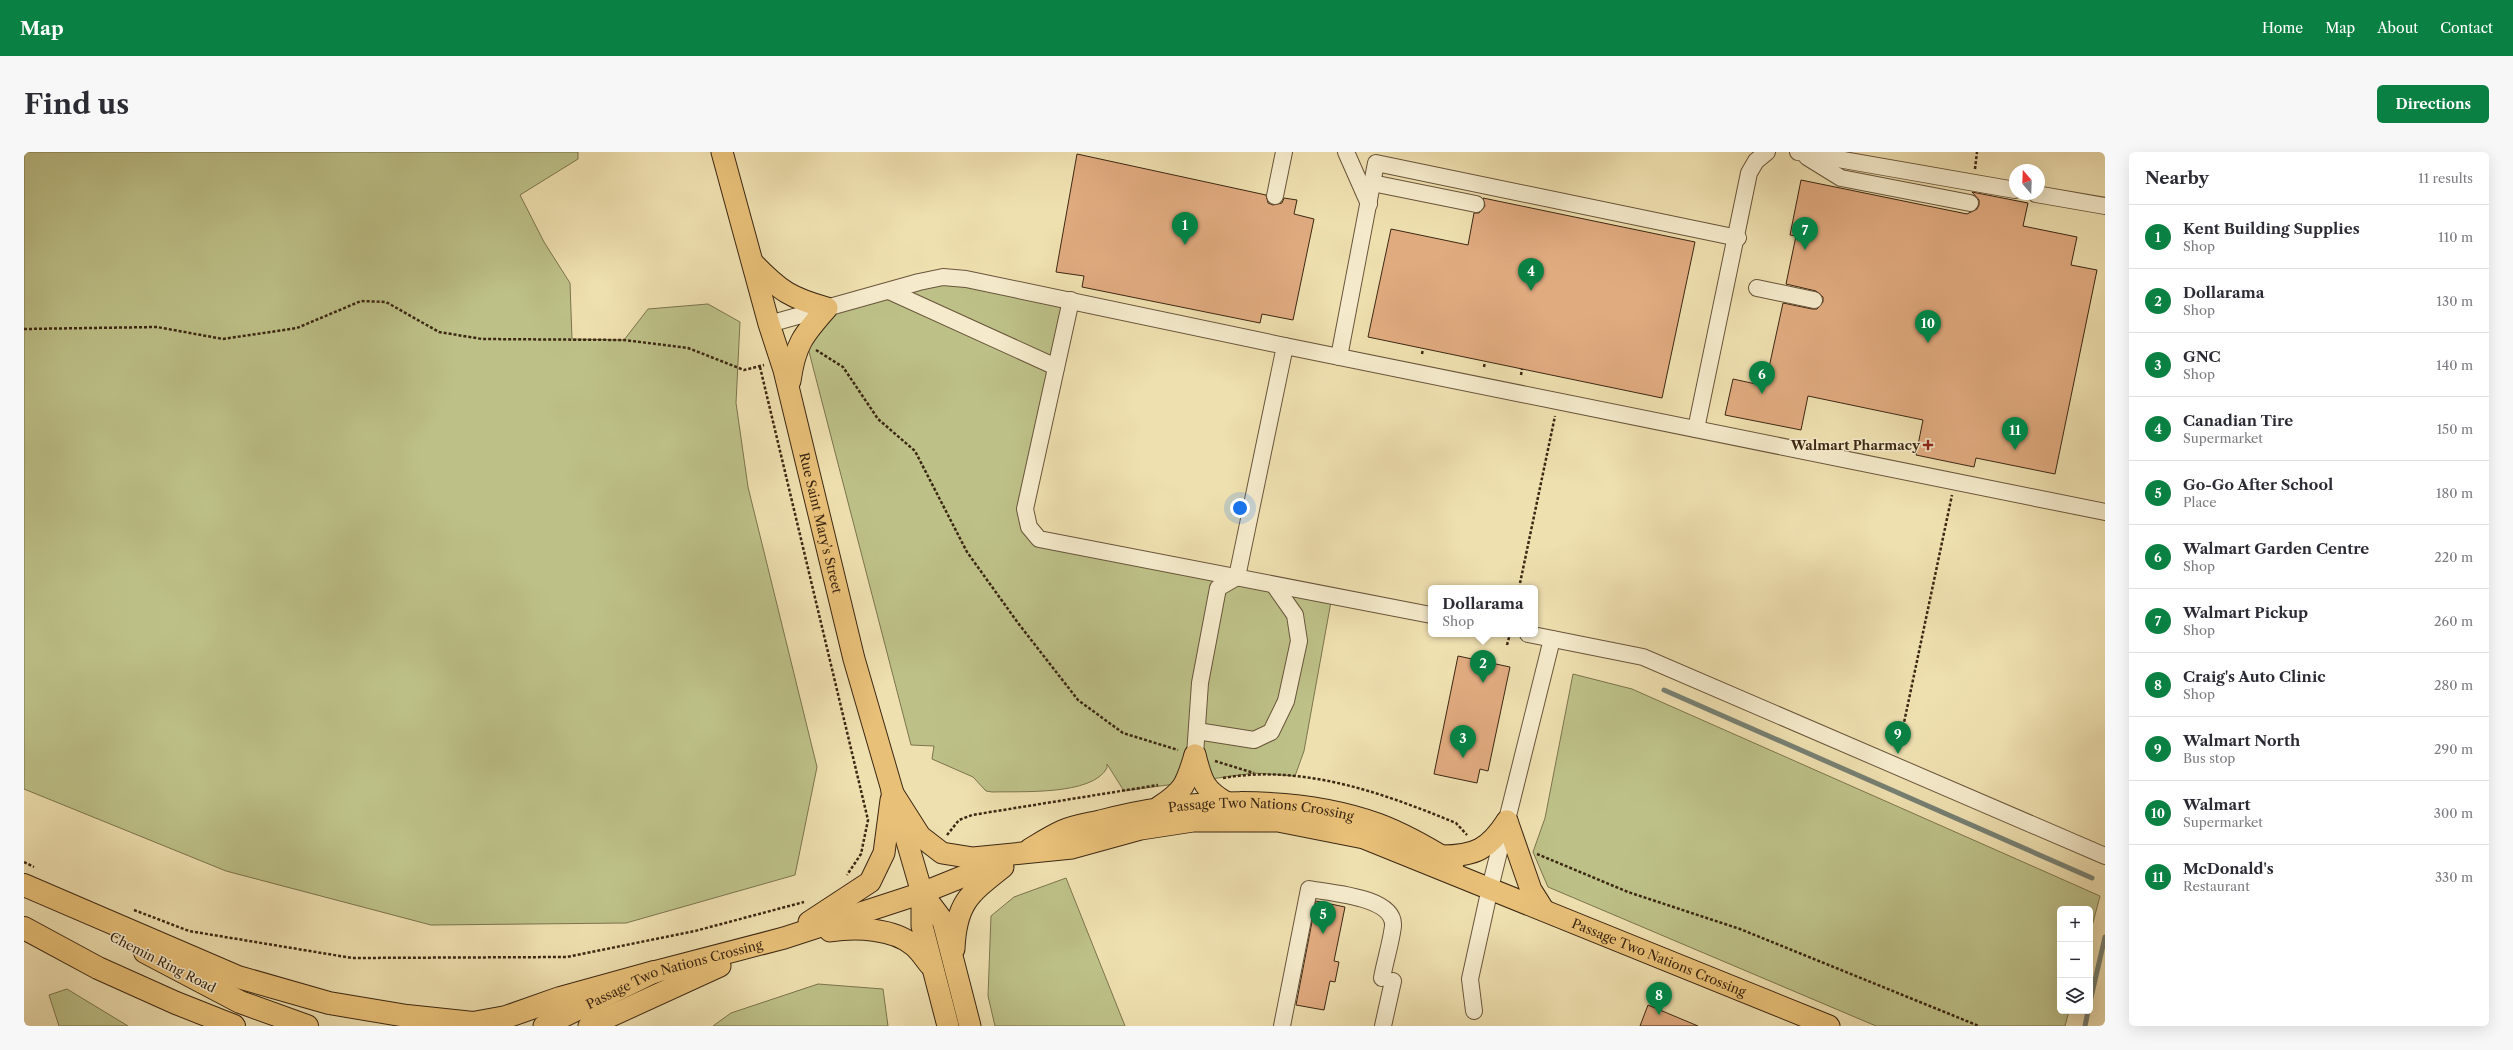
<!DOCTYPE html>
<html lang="en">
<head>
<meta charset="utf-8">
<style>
  body { margin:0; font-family:"Libre Caslon Text",serif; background:#f7f7f7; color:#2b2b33 }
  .controls { position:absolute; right:12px; bottom:12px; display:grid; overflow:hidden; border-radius:6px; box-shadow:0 4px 16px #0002 }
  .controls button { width:36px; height:36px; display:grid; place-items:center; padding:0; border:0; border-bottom:1px solid #e1e1e2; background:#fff; color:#2b2b33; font:20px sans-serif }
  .compass { position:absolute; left:1985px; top:12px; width:36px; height:36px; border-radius:50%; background:#fff; box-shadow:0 4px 16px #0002; rotate:341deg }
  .you { position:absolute; left:1216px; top:356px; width:14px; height:14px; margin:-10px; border:3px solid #fff; border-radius:50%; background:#1a73e8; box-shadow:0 0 0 6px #1a73e833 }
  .badge { display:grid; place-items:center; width:26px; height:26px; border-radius:50%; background:#0b8043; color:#fff; font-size:13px; font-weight:700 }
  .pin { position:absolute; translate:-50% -33px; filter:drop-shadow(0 1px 2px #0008) }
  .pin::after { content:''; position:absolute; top:21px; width:14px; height:12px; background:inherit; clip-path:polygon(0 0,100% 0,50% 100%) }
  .popup { position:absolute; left:1404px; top:433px; width:110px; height:52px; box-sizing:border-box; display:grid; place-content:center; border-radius:6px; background:#fff; filter:drop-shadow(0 1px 3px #0005); font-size:13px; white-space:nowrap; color:#7c7c81 }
  .popup b { font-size:15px; color:#2b2b33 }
  .popup::after { content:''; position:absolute; left:50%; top:100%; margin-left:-8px; border:8px solid transparent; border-top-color:#fff }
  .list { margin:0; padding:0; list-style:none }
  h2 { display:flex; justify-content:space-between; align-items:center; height:52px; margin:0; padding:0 16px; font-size:17px }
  h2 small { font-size:13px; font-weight:400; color:#7c7c81 }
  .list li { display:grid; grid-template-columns:26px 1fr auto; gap:12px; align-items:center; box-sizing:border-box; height:64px; padding:0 16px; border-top:1px solid #e1e1e2 }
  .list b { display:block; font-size:15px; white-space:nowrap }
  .list p { margin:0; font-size:13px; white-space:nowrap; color:#7c7c81 }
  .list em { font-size:13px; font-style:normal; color:#7c7c81 }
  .icon { flex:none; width:22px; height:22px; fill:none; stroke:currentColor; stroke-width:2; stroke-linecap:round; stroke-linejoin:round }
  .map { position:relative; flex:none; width:2081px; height:874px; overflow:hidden; border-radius:6px }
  header { display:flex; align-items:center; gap:24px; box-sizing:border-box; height:56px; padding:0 20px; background:#0b8043; color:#fff }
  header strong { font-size:19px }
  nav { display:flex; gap:22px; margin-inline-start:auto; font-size:14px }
  .intro { display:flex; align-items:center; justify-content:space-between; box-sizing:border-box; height:96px; padding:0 24px }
  h1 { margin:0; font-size:28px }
  .button { padding:10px 18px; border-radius:6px; background:#0b8043; color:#fff; font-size:14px; font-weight:700 }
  main { display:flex; gap:24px; padding:0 24px }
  aside { flex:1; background:#fff; border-radius:6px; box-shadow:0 4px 16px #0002 }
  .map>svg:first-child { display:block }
  .green { fill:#bdc188; stroke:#7c744d }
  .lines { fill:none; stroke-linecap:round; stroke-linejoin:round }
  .stream { stroke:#768073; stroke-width:5 }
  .building { fill:#e1ab80; stroke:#3c2712 }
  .minor-casing { stroke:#69553a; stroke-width:18 }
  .major-casing { stroke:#3c2712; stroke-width:23 }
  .highway-casing { stroke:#3c2712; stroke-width:24 }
  .path { stroke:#3c2712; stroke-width:2.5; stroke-dasharray:3 2; stroke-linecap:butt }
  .minor { stroke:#f5ebcc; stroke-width:16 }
  .major { stroke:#e8c078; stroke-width:21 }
  .highway { stroke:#e8c078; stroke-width:22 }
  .poi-dot { fill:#8f2418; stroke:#f5ebcc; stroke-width:1.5 }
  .labels { text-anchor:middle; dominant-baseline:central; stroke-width:3; stroke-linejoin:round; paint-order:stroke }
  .poi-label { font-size:13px; font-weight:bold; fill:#3c2712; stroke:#f5ebcc; text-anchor:end }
  .street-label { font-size:13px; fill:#3c2712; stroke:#f5ebcc }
</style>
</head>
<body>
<header>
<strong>Map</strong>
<nav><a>Home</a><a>Map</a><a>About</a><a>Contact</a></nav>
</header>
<div class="intro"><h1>Find us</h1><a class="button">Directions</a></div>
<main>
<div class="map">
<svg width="2081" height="874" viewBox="0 0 2081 874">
  <rect width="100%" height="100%" fill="#efe0b0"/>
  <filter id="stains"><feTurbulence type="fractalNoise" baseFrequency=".005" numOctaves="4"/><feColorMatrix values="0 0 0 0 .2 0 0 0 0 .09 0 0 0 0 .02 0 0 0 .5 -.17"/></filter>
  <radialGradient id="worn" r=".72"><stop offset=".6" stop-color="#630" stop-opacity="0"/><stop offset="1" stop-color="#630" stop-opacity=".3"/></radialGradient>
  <g class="green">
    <path d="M0,0H554V7L496,43L520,90L546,131L548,187L600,188L624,157L684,152L716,170L712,251L724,335L793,615L771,723L602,771L407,773L202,719L0,637Z"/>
    <path d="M919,125L1047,148L1001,357L1015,387L1308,444L1280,599L1271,624L1230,621L1100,639L1083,612V616C1068,644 996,639 968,640L962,639L949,625L908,607L910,594L887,593L783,192L803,156Z"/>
    <path d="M1549,522L1608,537L2076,744L2066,782V757H2036V859H2045L2041,874H1852L1524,735L1509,700L1521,666Z"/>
    <path d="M1042,726L1101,874H971L964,844L967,764L990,745Z"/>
    <path d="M794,832L859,837L864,874H689L707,861Z"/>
    <path d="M43,837L104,874H35L25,843Z"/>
  </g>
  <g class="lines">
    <g class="stream">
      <path d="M1640,538L2068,726"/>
      <path d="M2066,850L2081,785"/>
      <path d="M2061,874L2064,859"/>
    </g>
  </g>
  <g class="building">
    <path d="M1053,2L1242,43L1244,51L1249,53L1258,51L1260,46L1273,48L1270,62L1290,67L1269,168L1238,162L1236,171L1058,135L1060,124L1032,120Z"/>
    <path d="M1777,28L1943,62L1953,57L1955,53V48L1948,40L2004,51L1999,74L2053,85L2047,113L2073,118L2031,322L1952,306L1950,315L1892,303L1899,268L1784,244L1777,278L1701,263L1709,227L1741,234L1759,151L1788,157H1793L1799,150V145L1792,139L1762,132L1772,84L1766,83Z"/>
    <path d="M1459,46L1671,90L1638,246L1344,185L1367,77L1444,93L1450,61H1455L1461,54Z"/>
    <path d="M1434,504L1486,515L1464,619L1456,617L1453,631L1410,622Z"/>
    <path d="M1292,749L1321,755L1310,809L1315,810L1311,830L1306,829L1300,858L1272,853Z"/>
    <path d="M1624,853L1674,874H1616Z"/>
  </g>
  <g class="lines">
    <defs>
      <g id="minor">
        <path d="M1322,0L1345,52"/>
        <path d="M1774,0L1991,38"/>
        <path d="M1783,5L1817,26L1946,51"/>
        <path d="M1348,31L1452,52"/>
        <path d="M2012,42L2081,54"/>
        <path d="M1251,44L1260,0"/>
        <path d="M1733,136L1790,148"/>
        <path d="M865,139L1032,215"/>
        <path d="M1047,148L1001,357L1005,375L1015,387L1407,463"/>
        <path d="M745,172L895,130L919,125L942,127L1261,194L2081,360"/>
        <path d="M1315,205L1352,11L1714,86"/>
        <path d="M1672,277L1725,21L1732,9L1743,0"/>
        <path d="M1504,482L1619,505L2081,704"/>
        <path d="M1173,579L1230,588L1247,580L1262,549L1275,489L1271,463L1250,433"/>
        <path d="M1171,603L1176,531L1194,436L1213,425L1261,194"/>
        <path d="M1450,859L1446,827L1466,736L1528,487"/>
        <path d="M1258,874L1285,737C1307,741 1371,745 1369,774C1367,791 1361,809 1358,826"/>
        <path d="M1359,874L1369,829"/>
      </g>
      <g id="major">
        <path id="s1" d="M698,0L745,172L760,218L830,507L898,741V774L924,874"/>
        <path d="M730,112C756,139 767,146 803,156C779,183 771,193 766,229"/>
        <path d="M1171,603C1178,629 1179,637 1203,651"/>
        <path id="s2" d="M868,640L896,684L918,701L949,706L1048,696L1117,677L1169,669H1254L1340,686L1805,874"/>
        <path d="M1135,655C1161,638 1162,632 1171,603"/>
        <path d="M1483,669L1507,738L1519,757"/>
        <path id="s3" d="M1006,697C1016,691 1027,684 1038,679C1049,674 1063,672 1076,669C1160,646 1271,642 1354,672C1381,682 1405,696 1429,711"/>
        <path d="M1418,704C1451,704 1465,697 1483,669"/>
        <path d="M898,741L919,769L946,874"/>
        <path d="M785,770L846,730L860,701L867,648"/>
        <path d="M806,779C831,775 870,776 890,794C896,799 901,807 906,813"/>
        <path d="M930,797C932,751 945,742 979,715"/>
        <path id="s4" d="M520,874L630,820L760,786L898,741L975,710"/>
        <path d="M565,874L696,814"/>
      </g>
      <g id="highway">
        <path d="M0,733L214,825L305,851L383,864L449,871L482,865L536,846L630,820"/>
        <path d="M0,776L74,816L152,851L210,874"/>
        <path d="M121,800L216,850L283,874"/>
      </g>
    </defs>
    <use href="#minor" class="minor-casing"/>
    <use href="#major" class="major-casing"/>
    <use href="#highway" class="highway-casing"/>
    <g class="path">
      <path d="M1951,17L1953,0"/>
      <path d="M0,177L133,175L199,187L273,176L337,149L362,150L415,180L458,187L600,188L664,196L720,218L740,213"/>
      <path d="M792,198L819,215L854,267L891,299L943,400L994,471L1054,548L1099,581L1154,598"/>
      <path d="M1398,202L1399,197"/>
      <path d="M736,215L844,668L837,702L823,723"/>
      <path d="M1460,215L1461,210"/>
      <path d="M1497,223L1498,217"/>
      <path d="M1495,436L1531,264"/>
      <path d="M1483,493L1486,482"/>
      <path d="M1874,599L1928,343"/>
      <path d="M1191,609L1230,621"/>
      <path d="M1199,626C1279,612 1359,641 1432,671L1443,683"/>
      <path d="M923,683L935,668L948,663L1134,633"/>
      <path d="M1513,702L1604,740L1716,777L1955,874"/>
      <path d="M0,710L10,715"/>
      <path d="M110,758L165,779L328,806L543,805L671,779L780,750"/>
    </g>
    <use href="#minor" class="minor"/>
    <use href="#major" class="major"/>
    <use href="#highway" class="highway"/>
  </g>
  <path class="poi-dot" d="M1902 287h4v4h4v4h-4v4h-4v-4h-4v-4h4z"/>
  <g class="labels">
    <g class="poi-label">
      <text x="1896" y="293">Walmart Pharmacy</text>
    </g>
    <g class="street-label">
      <text stroke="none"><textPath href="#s1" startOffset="384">Rue Saint Mary's Street</textPath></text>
      <text stroke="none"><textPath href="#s3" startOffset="239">Passage Two Nations Crossing</textPath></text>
      <text stroke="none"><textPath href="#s2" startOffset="826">Passage Two Nations Crossing</textPath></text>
      <text transform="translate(139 810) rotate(27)">Chemin Ring Road</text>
      <text stroke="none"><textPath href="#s4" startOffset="141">Passage Two Nations Crossing</textPath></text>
    </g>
  </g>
  <rect width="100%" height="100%" filter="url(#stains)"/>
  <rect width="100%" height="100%" fill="url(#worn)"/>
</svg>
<div class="controls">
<button>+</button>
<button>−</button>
<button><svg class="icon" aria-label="layers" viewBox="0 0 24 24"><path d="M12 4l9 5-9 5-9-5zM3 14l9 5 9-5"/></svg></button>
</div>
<svg class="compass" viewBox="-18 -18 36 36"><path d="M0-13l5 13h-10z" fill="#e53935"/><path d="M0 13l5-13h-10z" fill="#7c7c81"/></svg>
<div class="you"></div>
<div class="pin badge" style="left:1161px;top:93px">1</div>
<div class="pin badge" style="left:1459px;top:531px">2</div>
<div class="popup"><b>Dollarama</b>Shop</div>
<div class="pin badge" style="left:1439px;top:606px">3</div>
<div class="pin badge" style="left:1507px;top:139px">4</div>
<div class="pin badge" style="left:1299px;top:782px">5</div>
<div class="pin badge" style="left:1738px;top:242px">6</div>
<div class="pin badge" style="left:1781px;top:98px">7</div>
<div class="pin badge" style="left:1635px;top:863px">8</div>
<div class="pin badge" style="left:1874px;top:602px">9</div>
<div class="pin badge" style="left:1904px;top:191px">10</div>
<div class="pin badge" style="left:1991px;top:298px">11</div>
</div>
<aside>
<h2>Nearby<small>11 results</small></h2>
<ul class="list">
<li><span class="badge">1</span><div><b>Kent Building Supplies</b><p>Shop</p></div><em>110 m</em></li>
<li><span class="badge">2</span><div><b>Dollarama</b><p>Shop</p></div><em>130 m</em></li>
<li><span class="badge">3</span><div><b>GNC</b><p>Shop</p></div><em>140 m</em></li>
<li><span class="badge">4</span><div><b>Canadian Tire</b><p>Supermarket</p></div><em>150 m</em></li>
<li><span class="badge">5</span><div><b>Go-Go After School</b><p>Place</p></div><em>180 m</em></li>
<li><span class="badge">6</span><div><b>Walmart Garden Centre</b><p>Shop</p></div><em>220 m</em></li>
<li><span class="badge">7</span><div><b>Walmart Pickup</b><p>Shop</p></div><em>260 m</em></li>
<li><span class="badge">8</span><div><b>Craig's Auto Clinic</b><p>Shop</p></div><em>280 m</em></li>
<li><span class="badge">9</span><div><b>Walmart North</b><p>Bus stop</p></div><em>290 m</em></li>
<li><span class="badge">10</span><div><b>Walmart</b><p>Supermarket</p></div><em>300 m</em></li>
<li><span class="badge">11</span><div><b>McDonald's</b><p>Restaurant</p></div><em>330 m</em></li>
</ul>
</aside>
</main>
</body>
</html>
